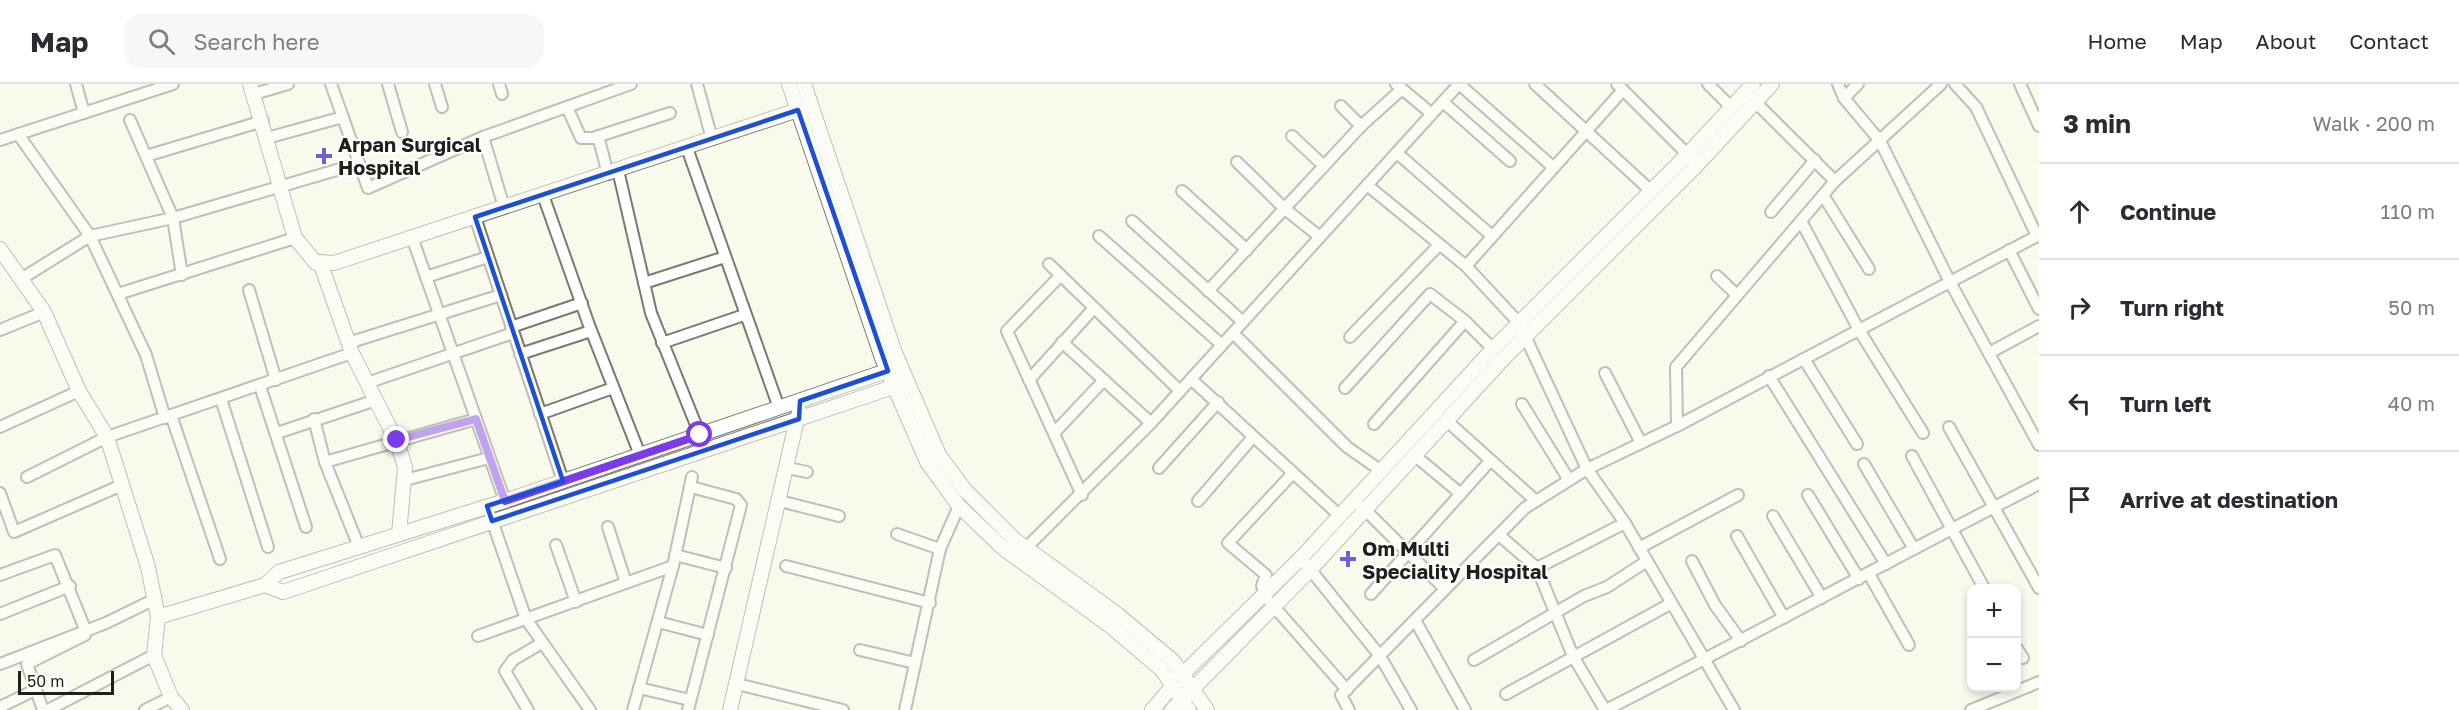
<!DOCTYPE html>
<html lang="en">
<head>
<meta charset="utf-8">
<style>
  body { margin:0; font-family:"Golos Text",sans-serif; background:#f7f7f7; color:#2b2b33 }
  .controls { position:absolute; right:18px; bottom:18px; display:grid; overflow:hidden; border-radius:12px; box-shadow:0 3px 9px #0003 }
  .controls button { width:54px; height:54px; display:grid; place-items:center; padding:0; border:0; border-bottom:2px solid #e1e1e2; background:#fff; color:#2b2b33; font:30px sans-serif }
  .scale { position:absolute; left:18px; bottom:15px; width:96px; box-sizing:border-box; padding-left:6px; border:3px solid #1f201b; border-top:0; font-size:16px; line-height:21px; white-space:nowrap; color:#1f201b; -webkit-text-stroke:4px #fff; paint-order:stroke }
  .stop { position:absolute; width:18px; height:18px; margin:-14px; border:4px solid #7c3aed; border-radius:50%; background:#fff }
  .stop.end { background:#7c3aed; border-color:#fff; box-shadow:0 2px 6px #0008 }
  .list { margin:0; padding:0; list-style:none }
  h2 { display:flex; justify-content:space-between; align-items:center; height:78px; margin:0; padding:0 24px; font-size:26px }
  h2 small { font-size:20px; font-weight:400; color:#7c7c81 }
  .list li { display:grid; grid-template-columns:39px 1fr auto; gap:18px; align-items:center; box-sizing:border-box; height:96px; padding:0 24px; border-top:2px solid #e1e1e2 }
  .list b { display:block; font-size:22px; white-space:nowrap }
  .list em { font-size:20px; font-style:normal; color:#7c7c81 }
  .icon { flex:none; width:33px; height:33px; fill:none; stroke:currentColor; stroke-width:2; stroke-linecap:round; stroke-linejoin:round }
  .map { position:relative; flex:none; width:2039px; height:626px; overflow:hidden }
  header { display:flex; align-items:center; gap:36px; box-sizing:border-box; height:84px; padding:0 30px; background:#fff; border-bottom:2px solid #e1e1e2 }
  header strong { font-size:28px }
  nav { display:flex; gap:33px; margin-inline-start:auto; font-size:21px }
  .search { width:420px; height:54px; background:#f7f7f7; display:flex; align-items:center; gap:15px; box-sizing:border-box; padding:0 21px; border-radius:18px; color:#7c7c81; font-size:22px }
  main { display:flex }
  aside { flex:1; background:#fff }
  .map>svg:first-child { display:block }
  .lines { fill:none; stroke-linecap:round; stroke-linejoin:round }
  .minor-casing { stroke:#797b6e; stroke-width:14 }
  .tertiary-casing { stroke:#797b6e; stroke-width:16 }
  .minor { stroke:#fff; stroke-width:10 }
  .tertiary { stroke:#fff; stroke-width:14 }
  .route { stroke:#7c3aed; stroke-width:8 }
  .marked { fill:none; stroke:#1d4ed8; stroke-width:4.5; stroke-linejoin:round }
  .poi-dot { fill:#6d60da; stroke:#fff; stroke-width:2 }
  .labels { text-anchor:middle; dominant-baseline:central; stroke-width:4.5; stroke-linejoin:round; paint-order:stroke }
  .poi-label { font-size:20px; font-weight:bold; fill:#1f201b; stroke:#fff; text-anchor:start }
</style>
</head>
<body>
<header>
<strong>Map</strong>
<div class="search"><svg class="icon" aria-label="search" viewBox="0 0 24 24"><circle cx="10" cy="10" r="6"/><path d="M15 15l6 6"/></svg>Search here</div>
<nav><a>Home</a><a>Map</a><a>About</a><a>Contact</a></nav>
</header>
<main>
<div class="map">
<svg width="2039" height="626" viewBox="0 0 2039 626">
  <rect width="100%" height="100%" fill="#f8faec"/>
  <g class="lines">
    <defs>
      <g id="minor">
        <path d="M76,0L84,29"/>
        <path d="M331,0L368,104L483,53L631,0"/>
        <path d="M388,0L402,48"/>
        <path d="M435,0L442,23"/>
        <path d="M499,0L502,10"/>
        <path d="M697,0L712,55"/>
        <path d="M1396,0L1432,30"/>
        <path d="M1459,0L1553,83"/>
        <path d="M1535,0L1650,106"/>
        <path d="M1617,0L1693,76"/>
        <path d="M1708,0L1732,24"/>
        <path d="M1838,0L1844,14L1880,57L1950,198L2039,361"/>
        <path d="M1955,0L1976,23L2037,152"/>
        <path d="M2020,0L2039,42"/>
        <path d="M254,10L288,0"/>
        <path d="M1750,13L1835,97"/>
        <path d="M1844,14L1858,0"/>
        <path d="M1443,18L1510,77"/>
        <path d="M1341,22L1361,42"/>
        <path d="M567,23L581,54H593L670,29"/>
        <path d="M130,36L173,134L182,191"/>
        <path d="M18,50L90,152L146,271L165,334"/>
        <path d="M598,52L608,90"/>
        <path d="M1292,52L1324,82"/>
        <path d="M483,53L504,123"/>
        <path d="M267,54L343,33"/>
        <path d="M0,56L173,0"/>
        <path d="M687,64L779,324"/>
        <path d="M1397,69L1492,152"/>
        <path d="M146,72L263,37"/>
        <path d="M1237,78L1285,125L1320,153"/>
        <path d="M618,86L651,229L700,351"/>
        <path d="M1367,101L1466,182L1519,239L1587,385L1625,439L1734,626"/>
        <path d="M1182,107L1247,166"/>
        <path d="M543,111L589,241L640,371"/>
        <path d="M1823,111L1869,185"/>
        <path d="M1771,128L1815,76"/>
        <path d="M475,133L563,397"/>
        <path d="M1132,137L1243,238"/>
        <path d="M1801,137L1859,246L1923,349"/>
        <path d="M1099,152L1222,261"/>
        <path d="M412,153L505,417"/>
        <path d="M2009,166L2039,225"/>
        <path d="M1049,180L1180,307"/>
        <path d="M1466,182L1623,6"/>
        <path d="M1060,192L1007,247L1082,411"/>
        <path d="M1717,192L1737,211"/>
        <path d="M426,193L488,173"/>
        <path d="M21,195L90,152L173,134L357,80"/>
        <path d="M644,199L725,173"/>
        <path d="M249,206L276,296"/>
        <path d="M1208,207L1361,42L1402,5"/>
        <path d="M118,210L295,154"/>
        <path d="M511,243L582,219"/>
        <path d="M0,246L44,228"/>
        <path d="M1233,249L1347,363L1380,386"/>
        <path d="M1350,253L1438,162"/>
        <path d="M1062,258L1151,339"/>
        <path d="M348,259L501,211"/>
        <path d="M662,259L744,231"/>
        <path d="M1989,269L2039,242"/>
        <path d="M520,270L591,247"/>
        <path d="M1804,275L1857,360"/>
        <path d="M1605,289L1641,359"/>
        <path d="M1769,292L1886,480"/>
        <path d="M1191,295L1339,431"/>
        <path d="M1029,296L1094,224"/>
        <path d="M367,299L513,249"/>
        <path d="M260,302L306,443"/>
        <path d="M1345,304L1430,210L1465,237L1493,265"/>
        <path d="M221,315L268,463"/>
        <path d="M1522,320L1569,396"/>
        <path d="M540,330L613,304"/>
        <path d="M171,331L220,475"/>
        <path d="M314,335L325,378L359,463"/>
        <path d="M1446,336L1536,417"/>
        <path d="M1374,340L1465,237"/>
        <path d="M1677,342L1676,283L1835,97L1941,0"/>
        <path d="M0,343L79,307"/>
        <path d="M1949,343L2039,504"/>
        <path d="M1055,348L1104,296"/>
        <path d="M277,349L376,316"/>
        <path d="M1413,370L1461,410"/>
        <path d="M1912,372L1984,504"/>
        <path d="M325,378L476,335"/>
        <path d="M1864,380L1914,465"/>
        <path d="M788,384L807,388"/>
        <path d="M1159,384L1218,318"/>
        <path d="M27,393L107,353L352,269"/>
        <path d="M405,396L489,374"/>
        <path d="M0,409L14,448L122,401"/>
        <path d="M1808,411L1859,495"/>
        <path d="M1354,415L1445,505"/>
        <path d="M780,417L839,432"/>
        <path d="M1198,417L1253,353"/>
        <path d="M487,422L526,535L590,626"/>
        <path d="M1773,432L1822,514"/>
        <path d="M608,443L626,499"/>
        <path d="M897,450L940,465"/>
        <path d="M1499,451L1537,484"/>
        <path d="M1737,452L1784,534"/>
        <path d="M556,461L576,518"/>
        <path d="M1639,464L1738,411"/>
        <path d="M1022,468L1151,339L1459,0"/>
        <path d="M675,471L726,484"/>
        <path d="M1301,474L1380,572L1411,626"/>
        <path d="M1692,477L1715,521L1741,557"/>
        <path d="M786,482L930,519"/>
        <path d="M1869,490L1909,561"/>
        <path d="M0,491L55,471L85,545"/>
        <path d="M1268,509L1262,502L1266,491L1228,459L1293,389"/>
        <path d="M1371,510L1490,377"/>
        <path d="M1270,518L1347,606"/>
        <path d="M0,530L70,502"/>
        <path d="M1415,536L1465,626"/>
        <path d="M658,538L708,551"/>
        <path d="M478,552L673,482"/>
        <path d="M2016,563L2023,574"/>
        <path d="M860,566L915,579"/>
        <path d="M1474,576L1584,512L1607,503L1647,477"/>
        <path d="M0,580L106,539L153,516"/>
        <path d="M737,600L843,626"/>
        <path d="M639,604L690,616"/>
        <path d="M1506,610L1670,520"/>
        <path d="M0,623L35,606"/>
        <path d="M43,626L27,580L85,551"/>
        <path d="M48,626L154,571"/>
        <path d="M145,626L171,613"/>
        <path d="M528,626L505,587L513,576L542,559"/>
        <path d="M633,626L673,482L692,393"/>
        <path d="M688,626L741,421L736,415L691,403"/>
        <path d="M905,626L940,465L959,422"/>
        <path d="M1349,626L1341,611L1525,424L1587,385L1677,342L2039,151"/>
        <path d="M1605,626L1573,572L1537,484L1625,439"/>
        <path d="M1606,626C1751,552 1894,474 2039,400"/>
        <path d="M1971,626L2039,598"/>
      </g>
      <g id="tertiary">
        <path d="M250,0L295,154L316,179L320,178L352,269L397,358L405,383L399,450"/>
        <path d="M789,0L882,274L927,378L959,422L1004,465L1109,541L1162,586L1189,626"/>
        <path d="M804,0L895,269L939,371L965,406L1015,456L1117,530L1173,577L1207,626"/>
        <path d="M0,165L44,228L79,307L107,353L148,483L158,533L154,571L171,613L182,626"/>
        <path d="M320,178L334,179L807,23"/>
        <path d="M265,501L283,508L902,300"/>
        <path d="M158,533L265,501L279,488L505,417L901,282"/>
        <path d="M730,626L799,327"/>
        <path d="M1152,626L1182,591L1301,474L1493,265L1687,71L1753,0"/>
        <path d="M1172,626L1310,486L1503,275L1697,81L1772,0"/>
      </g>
    </defs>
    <use href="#minor" class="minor-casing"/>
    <use href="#tertiary" class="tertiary-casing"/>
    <use href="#minor" class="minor"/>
    <use href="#tertiary" class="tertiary"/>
  </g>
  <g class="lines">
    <path class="route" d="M397,356L476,335L505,417L700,351"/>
  </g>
  <path d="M0 0H2039V626H0ZM798,26L888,287L800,317L799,335L492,437L487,422L563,397L475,133Z" fill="#f8faec" fill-opacity=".55" fill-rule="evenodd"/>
  <path class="marked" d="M798,26L888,287L800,317L799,335L492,437L487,422L563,397L475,133Z"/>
  <g class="poi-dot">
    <path d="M321 63h6v6h6v6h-6v6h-6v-6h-6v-6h6z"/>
    <path d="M1345 466h6v6h6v6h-6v6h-6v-6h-6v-6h6z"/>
  </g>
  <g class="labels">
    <g class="poi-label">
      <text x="338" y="60">Arpan Surgical<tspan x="338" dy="23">Hospital</tspan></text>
      <text x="1362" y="464">Om Multi<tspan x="1362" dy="23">Speciality Hospital</tspan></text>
    </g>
  </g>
</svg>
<div class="controls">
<button>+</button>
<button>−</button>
</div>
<div class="scale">50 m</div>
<div class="stop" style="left:700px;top:351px"></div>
<div class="stop end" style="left:397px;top:356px"></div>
</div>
<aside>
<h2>3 min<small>Walk · 200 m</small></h2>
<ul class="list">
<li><svg class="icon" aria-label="ahead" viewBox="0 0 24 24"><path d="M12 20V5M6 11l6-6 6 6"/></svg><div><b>Continue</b></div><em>110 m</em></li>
<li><svg class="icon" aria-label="right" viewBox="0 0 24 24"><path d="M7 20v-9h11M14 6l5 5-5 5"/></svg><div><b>Turn right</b></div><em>50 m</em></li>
<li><svg class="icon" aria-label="left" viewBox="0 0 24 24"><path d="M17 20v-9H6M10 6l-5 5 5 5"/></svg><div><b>Turn left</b></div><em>40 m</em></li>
<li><svg class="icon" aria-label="arrive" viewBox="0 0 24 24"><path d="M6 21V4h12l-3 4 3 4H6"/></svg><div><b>Arrive at destination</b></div></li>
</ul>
</aside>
</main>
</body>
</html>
